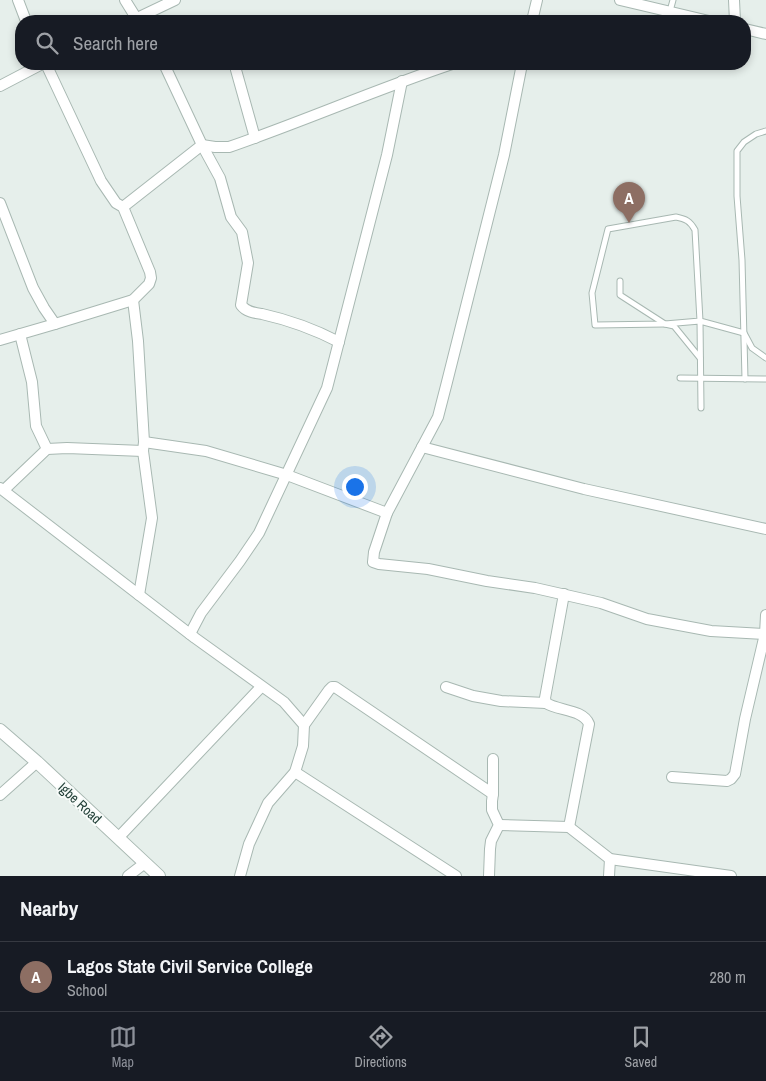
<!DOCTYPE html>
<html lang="en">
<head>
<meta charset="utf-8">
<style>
  body { margin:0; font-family:"Archivo Narrow",sans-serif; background:#242831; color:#f1f3f6 }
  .you { position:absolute; left:354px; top:486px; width:18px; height:18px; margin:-12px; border:4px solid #fff; border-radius:50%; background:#1a73e8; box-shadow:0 0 0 8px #1a73e833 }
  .badge { display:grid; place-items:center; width:32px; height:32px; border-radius:50%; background:#8c9099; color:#fff; font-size:16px; font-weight:700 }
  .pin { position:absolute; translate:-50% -41px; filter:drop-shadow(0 1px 2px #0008) }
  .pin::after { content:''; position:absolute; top:26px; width:18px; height:15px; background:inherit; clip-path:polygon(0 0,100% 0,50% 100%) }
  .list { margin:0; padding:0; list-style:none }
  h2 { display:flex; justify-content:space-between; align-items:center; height:65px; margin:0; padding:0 20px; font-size:21px }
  h2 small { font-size:16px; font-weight:400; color:#9ea1a6 }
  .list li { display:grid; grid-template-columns:32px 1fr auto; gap:15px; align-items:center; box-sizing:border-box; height:70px; padding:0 20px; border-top:1px solid #363941 }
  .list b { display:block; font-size:19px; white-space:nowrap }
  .list p { margin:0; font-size:16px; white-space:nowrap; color:#9ea1a6 }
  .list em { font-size:16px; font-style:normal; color:#9ea1a6 }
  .icon { flex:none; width:28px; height:28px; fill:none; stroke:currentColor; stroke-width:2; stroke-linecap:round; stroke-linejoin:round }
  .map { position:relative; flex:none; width:766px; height:876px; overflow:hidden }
  .search { position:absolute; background:#171b24; box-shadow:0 2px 8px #0003; left:15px; right:15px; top:15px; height:55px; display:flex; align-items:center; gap:12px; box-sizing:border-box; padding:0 18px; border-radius:20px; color:#9ea1a6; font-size:19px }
  .sheet { height:135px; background:#171b24 }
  nav { display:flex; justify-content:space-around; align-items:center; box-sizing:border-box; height:70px; border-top:1px solid #363941; background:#171b24; font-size:14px; color:#9ea1a6 }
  nav a { display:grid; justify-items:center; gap:2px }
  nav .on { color:#8c9099 }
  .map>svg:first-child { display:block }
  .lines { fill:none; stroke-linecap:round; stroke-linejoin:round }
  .service-casing { stroke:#a8b8b2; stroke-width:7 }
  .minor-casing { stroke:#a8b8b2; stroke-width:12 }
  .tertiary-casing { stroke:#a8b8b2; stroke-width:14 }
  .service { stroke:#fff; stroke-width:5 }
  .minor { stroke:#fff; stroke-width:10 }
  .tertiary { stroke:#fff; stroke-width:12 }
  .labels { text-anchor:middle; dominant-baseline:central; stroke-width:4; stroke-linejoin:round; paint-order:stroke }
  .street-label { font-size:14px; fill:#24423a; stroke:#f7fbf9 }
</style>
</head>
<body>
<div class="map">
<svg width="766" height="876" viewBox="0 0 766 876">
  <rect width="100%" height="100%" fill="#e6efeb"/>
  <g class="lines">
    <defs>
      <g id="service">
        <path d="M670,11L673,0"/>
        <path d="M620,281V295L665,324L674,326L700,358"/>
        <path d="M680,378L766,379"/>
        <path d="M745,379L742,260L737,196V151L744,142L756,134L766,131"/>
        <path d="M701,408L700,321L695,230C690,221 686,219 676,217L608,229L592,293L595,325L665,324L700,321L744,333L752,348L766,358"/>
      </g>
      <g id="minor">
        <path d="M18,0L26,21"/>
        <path d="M125,0L138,21"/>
        <path d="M620,0L709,21"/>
        <path d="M734,0L735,21"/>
        <path d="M131,21L175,0"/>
        <path d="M532,21L537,0"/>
        <path d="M745,29L766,34"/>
        <path d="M164,64L202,145L220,178L231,217L242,232L248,263L241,305C246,312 255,313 262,314C289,320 314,329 339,342"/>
        <path d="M522,64L504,155L447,382L438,417L387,513L374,552L373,562L379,564L428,569L487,581L535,588L601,603L647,619L711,631L766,634"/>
        <path d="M236,70L255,138"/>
        <path d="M0,86L42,64"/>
        <path d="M0,203L33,288L44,308L55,324"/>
        <path d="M123,207L202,145L215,147H229C304,121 377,89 452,64"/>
        <path d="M133,300L138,341L144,442L143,451L152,518L139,595"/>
        <path d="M20,334L32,382L36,426L47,449"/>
        <path d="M0,340L55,324L133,300L149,284L151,278L150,272L123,207L116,203L101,181L46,64"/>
        <path d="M144,442L206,451L287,475L387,513"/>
        <path d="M422,447L584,489L766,529"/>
        <path d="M0,488L195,638L284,702L304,725L303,746L295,772L268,803L249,844L240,876"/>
        <path d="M4,490L47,449L67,448L143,451"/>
        <path d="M564,594L545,698L546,703C558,711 583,709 589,724L569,827"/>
        <path d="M190,634L201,613L240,561L259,533L327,388L387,155L402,81"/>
        <path d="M446,687L473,696L501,701L546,703"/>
        <path d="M304,725L329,690L332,687H335L493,794"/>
        <path d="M295,772L456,876"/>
        <path d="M672,777L727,781L731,779L735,774L745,719L765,634L766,615"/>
        <path d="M0,795L37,762"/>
        <path d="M499,825L569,827L610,859L731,876"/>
        <path d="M118,838L261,687"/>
        <path d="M128,876L145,863"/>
        <path d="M489,876L490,849L491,841L499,825L492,810V801L493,794V759"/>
        <path d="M609,876L610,859"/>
      </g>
      <path id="tertiary" d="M0,730L37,762L159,876"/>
    </defs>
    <use href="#service" class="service-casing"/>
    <use href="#minor" class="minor-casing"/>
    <use href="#tertiary" class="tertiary-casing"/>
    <use href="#service" class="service"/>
    <use href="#minor" class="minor"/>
    <use href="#tertiary" class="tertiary"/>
  </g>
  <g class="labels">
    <g class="street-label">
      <text transform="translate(80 803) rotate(43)">Igbe Road</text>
    </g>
  </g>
</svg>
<div class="you"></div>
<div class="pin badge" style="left:629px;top:223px;background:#8d6e63">A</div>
<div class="search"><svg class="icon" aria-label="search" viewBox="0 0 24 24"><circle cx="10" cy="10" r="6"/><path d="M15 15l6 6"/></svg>Search here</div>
</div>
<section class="sheet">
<h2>Nearby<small></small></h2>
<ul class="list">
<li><span class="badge" style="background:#8d6e63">A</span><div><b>Lagos State Civil Service College</b><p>School</p></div><em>280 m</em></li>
</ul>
</section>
<nav>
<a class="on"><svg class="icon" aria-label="map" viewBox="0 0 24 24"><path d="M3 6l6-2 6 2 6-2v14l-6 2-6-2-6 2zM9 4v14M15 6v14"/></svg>Map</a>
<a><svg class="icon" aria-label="directions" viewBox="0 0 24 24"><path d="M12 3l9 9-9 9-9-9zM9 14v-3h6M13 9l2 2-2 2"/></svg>Directions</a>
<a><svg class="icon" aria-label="saved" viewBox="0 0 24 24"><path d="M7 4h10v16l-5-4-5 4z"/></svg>Saved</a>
</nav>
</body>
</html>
